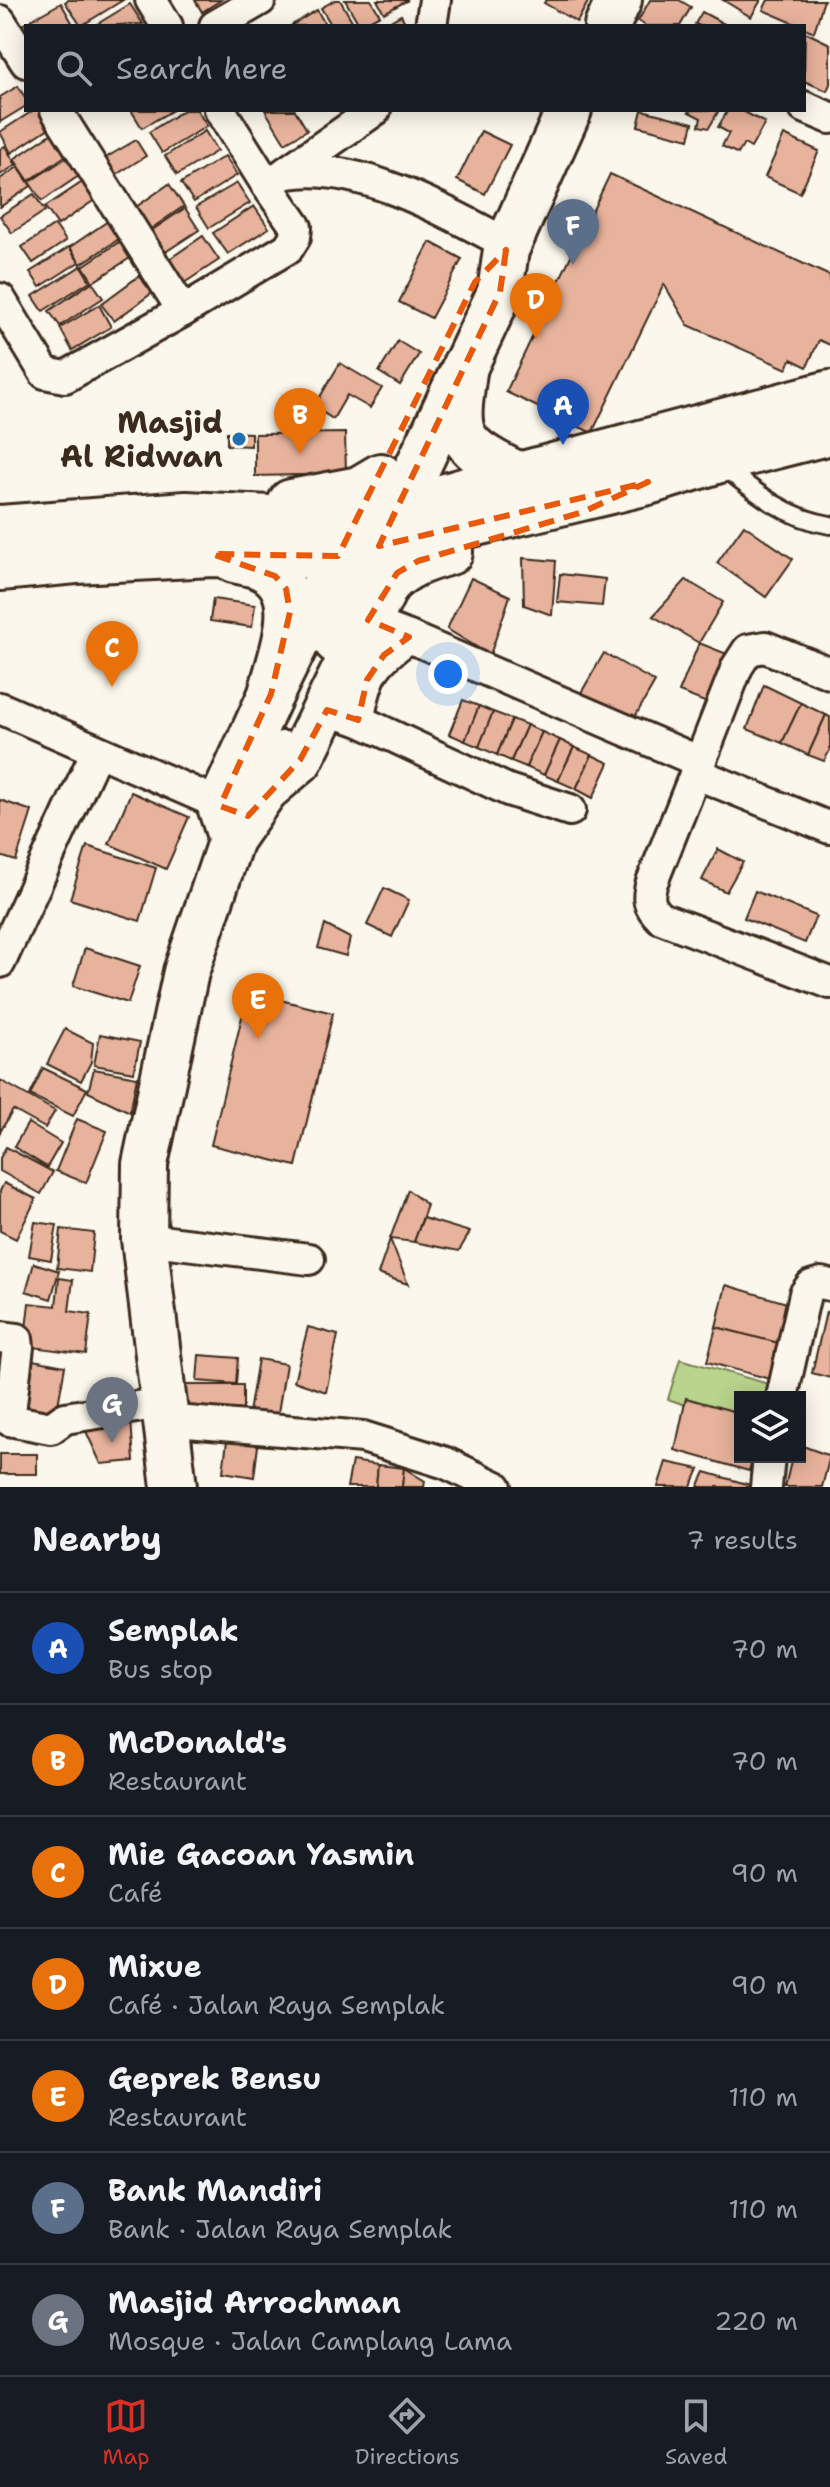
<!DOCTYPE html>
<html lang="en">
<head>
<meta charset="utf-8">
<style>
  body { margin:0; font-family:"Shantell Sans",sans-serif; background:#242831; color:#f1f3f6 }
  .controls { position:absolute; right:24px; bottom:24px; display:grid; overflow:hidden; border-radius:0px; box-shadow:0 4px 20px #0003 }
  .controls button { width:72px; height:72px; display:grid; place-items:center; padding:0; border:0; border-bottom:2px solid #363941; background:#171b24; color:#f1f3f6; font:40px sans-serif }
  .you { position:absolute; left:448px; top:674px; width:28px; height:28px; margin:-20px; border:6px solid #fff; border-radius:50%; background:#1a73e8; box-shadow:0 0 0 12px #1a73e833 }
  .badge { display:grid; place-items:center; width:52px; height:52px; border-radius:50%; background:#d93025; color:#fff; font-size:26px; font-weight:700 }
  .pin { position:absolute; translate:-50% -66px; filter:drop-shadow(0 2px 4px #0008) }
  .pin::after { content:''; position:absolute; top:42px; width:28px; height:24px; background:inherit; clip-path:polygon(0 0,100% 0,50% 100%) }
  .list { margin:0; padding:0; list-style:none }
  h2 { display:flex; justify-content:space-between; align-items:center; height:104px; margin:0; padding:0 32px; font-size:34px }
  h2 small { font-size:26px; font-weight:400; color:#9ea1a6 }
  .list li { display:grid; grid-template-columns:52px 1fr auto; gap:24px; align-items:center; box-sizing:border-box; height:112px; padding:0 32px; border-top:2px solid #363941 }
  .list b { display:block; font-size:30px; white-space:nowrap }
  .list p { margin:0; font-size:26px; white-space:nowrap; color:#9ea1a6 }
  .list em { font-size:26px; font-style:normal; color:#9ea1a6 }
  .icon { flex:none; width:44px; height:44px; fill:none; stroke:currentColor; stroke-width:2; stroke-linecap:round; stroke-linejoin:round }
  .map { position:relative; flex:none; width:830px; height:1487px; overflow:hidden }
  .search { position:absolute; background:#171b24; box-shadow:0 4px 20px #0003; left:24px; right:24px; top:24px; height:88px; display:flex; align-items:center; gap:20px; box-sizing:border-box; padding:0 28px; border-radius:0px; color:#9ea1a6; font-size:30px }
  .sheet { height:888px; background:#171b24 }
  nav { display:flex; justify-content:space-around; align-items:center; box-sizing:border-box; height:112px; border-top:2px solid #363941; background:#171b24; font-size:22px; color:#9ea1a6 }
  nav a { display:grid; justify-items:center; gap:4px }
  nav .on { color:#d93025 }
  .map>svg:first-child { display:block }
  .green { fill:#b9d48c; stroke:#7a7f55; stroke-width:2 }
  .building { fill:#e8b39c; stroke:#3b2a1e; stroke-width:2 }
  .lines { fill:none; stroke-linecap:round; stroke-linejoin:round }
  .lane-casing { stroke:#3b2a1e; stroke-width:22 }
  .street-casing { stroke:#3b2a1e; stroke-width:36 }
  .primary-casing { stroke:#3b2a1e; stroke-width:50 }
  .highway-casing { stroke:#3b2a1e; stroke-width:50 }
  .lane { stroke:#fbf7ec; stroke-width:16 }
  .street { stroke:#fbf7ec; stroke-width:30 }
  .primary { stroke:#fbf7ec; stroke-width:44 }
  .highway { stroke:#fbf7ec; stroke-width:44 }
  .marked { fill:none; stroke:#e8590c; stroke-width:6; stroke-dasharray:16 10; stroke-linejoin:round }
  .poi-dot { fill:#1f6fb2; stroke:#fbf7ec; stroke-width:3 }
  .labels { text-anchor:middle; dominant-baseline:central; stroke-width:8; stroke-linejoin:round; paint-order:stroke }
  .poi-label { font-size:30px; font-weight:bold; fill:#3b2a1e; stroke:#fbf7ec; text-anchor:end }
</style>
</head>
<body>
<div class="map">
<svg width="830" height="1487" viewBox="0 0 830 1487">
  <rect width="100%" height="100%" fill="#fbf7ec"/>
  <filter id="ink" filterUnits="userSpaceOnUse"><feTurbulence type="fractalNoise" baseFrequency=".0125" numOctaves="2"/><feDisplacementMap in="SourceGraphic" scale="16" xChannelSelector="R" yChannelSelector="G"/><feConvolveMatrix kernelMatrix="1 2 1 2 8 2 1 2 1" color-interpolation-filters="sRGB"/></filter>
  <g filter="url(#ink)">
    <path class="green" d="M680,1359L797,1392L796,1397H740V1424L668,1399Z"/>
    <g class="building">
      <path d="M68,0H123L81,26L65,2Z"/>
      <path d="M195,0H221L202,12Z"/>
      <path d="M335,0H340L355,26H332L321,8Z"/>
      <path d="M345,0H371L380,15L360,26Z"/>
      <path d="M377,0H408L384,13Z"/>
      <path d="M546,0H589L577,22L544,3Z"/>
      <path d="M650,0H679L691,7L680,26H646L638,21Z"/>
      <path d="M723,0H761L751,17Z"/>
      <path d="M768,0H824L814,32L763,10Z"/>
      <path d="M61,3L74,26H26V47L15,29Z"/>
      <path d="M130,4L143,24L94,26Z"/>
      <path d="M317,10L326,26H293L292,25Z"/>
      <path d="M702,12L728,26H700L695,24Z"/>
      <path d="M401,15L407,26H382Z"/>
      <path d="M805,32L830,44V84L827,91L804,81Z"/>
      <path d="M18,86L26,99V106L0,122V97Z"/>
      <path d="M34,110H41L52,126L11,153L0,132Z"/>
      <path d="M131,110H173L142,128Z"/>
      <path d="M184,110H197L207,126L162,153L149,132Z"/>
      <path d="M265,110H295L307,130L285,143Z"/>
      <path d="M642,110L693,123L689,139L638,126Z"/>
      <path d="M691,110H719L709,128L699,126L701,118L689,112Z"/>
      <path d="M728,110H741L765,123L751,148L744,144L738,154L722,146L729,133L718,127Z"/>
      <path d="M205,131L217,151L177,175L165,156Z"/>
      <path d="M481,131L510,145L485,194L457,180Z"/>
      <path d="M54,132L68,154L29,181L14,159Z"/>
      <path d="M784,135L819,151L800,193L765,177Z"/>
      <path d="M136,140L146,156L106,181L95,164Z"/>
      <path d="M5,146L16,165L0,175V149Z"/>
      <path d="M71,155L83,173L42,201L29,182Z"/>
      <path d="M225,156L237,175L194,202L181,183Z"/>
      <path d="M18,167L31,186L0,207V179Z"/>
      <path d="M610,174L830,276V345L819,340L807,367L791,359L787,369L688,325L664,284L592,433L506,392Z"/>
      <path d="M87,179L99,197L58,225L45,207Z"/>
      <path d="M237,183L250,203L209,228L196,207Z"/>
      <path d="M169,184L184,206L142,235L126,214Z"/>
      <path d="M34,194L45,211L12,233L0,216Z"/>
      <path d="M254,206L269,228L228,254L213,233Z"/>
      <path d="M185,208L199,230L156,258L142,237Z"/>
      <path d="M111,219L122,237L81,264L70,247Z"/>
      <path d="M55,225L66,241L33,263L22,247Z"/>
      <path d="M203,236L219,260L175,289L159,266Z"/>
      <path d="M122,240L133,256L93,282L83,266Z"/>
      <path d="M430,242L462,259L431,318L399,302Z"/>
      <path d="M69,247L79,262L40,287L30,272Z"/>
      <path d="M81,266L90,281L43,311L33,296Z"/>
      <path d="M139,276L152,293L114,321L101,304Z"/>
      <path d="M92,282L103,298L60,326L49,311Z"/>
      <path d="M99,305L111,327L72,350L60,328Z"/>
      <path d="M398,341L419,354L400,385L379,372Z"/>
      <path d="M340,363L382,388L370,408L347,395L333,419L314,407Z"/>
      <path d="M227,432L251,433V446L227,445Z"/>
      <path d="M345,433L346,474L255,476V434Z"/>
      <path d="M744,525L793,559L766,597L717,563Z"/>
      <path d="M523,558L556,561L552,615L524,605Z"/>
      <path d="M560,574L605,579L602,606L557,602Z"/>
      <path d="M471,578L510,596L490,655L447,629Z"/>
      <path d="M686,580L723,602L699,643L653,616Z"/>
      <path d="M213,599L255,605L252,627L210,621Z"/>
      <path d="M699,643L727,654L707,703L679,692Z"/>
      <path d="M604,653L655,682L632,722L581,693Z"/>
      <path d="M764,685L801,703L782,743L747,729Z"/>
      <path d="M463,700L479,706L465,741L449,734Z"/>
      <path d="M801,703L826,715L808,755L782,743Z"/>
      <path d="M479,706L493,712L479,747L465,741Z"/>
      <path d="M493,712L512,719L497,755L479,747Z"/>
      <path d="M826,715L830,717V750L824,761L808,755Z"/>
      <path d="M512,719L527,725L511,761L497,755Z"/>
      <path d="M527,725L542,732L526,767L511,761Z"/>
      <path d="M542,732L560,740L544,775L526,767Z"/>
      <path d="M560,740L574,747L558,781L544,775Z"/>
      <path d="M574,747L592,755L576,789L558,781Z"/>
      <path d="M592,755L609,763L593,798L576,789Z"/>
      <path d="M131,792L189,817L166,869L109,844Z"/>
      <path d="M0,800L32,811L16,861L0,856Z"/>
      <path d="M87,846L156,868L140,921L70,899Z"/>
      <path d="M718,849L743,862L726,892L702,880Z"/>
      <path d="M384,888L409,900L392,937L367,925Z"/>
      <path d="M755,891L816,916L805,943L744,918Z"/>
      <path d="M325,925L350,938L346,956L318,948Z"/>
      <path d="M85,948L140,966L128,1003L73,986Z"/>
      <path d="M248,992L333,1013L296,1166L211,1145Z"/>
      <path d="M65,1029L93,1043L91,1062L81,1081L47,1064Z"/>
      <path d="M100,1034L140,1042L134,1072L94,1065Z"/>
      <path d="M43,1068L87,1089L73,1116L30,1095Z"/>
      <path d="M94,1069L137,1077L130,1112L88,1092Z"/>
      <path d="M0,1080L55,1111L45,1128L13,1110L0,1132Z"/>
      <path d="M77,1119L107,1131L86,1183L56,1171Z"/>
      <path d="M28,1123L61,1143L47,1167L14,1147Z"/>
      <path d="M6,1147L53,1172L41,1194L0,1171V1158Z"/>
      <path d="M4,1183L36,1199L16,1239L0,1231V1191Z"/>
      <path d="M408,1190L427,1205L414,1242L390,1239Z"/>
      <path d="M423,1218L470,1232L459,1251L414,1242Z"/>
      <path d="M35,1222L57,1225L51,1260L29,1256Z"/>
      <path d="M61,1229L94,1233L90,1272L57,1268Z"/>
      <path d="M390,1239L408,1284L378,1274Z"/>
      <path d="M34,1263L59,1271L51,1299L26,1291Z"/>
      <path d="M59,1278L73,1280L69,1311L91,1314L86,1354L24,1346L29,1303L56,1306Z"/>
      <path d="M726,1285L790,1304L782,1344L716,1327Z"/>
      <path d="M826,1312L830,1313V1378L812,1373Z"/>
      <path d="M308,1327L338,1335L326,1392L294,1381Z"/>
      <path d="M716,1327L782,1344L781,1382L707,1362Z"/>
      <path d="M199,1355L238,1358L236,1384L197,1381Z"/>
      <path d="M22,1358L65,1366L55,1422L12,1414Z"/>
      <path d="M258,1359L286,1364L277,1419L249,1413Z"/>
      <rect x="179" y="1385" width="64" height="29"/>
      <path d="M686,1398L740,1413V1457H753L749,1471L675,1450Z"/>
      <path d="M131,1420L134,1461L101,1464L84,1427Z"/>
      <path d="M228,1433L259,1438L254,1477L223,1472Z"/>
      <path d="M800,1445L830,1456L822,1487H785L792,1457H800Z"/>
      <rect x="0" y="1454" width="37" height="20"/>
      <path d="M352,1461L378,1465L376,1487H347Z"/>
      <path d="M666,1462L699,1469L691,1487H658Z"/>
      <path d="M378,1465L404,1468L402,1487H376Z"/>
      <path d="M404,1468L425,1481L424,1487H402Z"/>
      <path d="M705,1472L757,1487H698Z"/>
    </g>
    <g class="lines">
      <defs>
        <path id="lane" d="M724,467C756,493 787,518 830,525"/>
        <g id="street">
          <path d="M151,0L167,26"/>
          <path d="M0,21L26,62"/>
          <path d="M215,26L260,0"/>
          <path d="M431,26L435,0"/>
          <path d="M804,107L830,118"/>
          <path d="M56,110L183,311"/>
          <path d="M220,110L267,185C274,181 281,174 288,173C360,161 447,213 508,244"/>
          <path d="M285,173L375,110"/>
          <path d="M0,299L45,373L65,377L183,311L288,248L295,237L296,227L267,185"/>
          <path d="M351,615L409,637L700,762L737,667L748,650L765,647L830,673"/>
          <path d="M0,708L238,812"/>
          <path d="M327,710L358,720L508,790L570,810"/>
          <path d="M358,720C368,674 370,665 409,637"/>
          <path d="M700,762L652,882C647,898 648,906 661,918L830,983"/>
          <path d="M695,773L830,828"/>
          <path d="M0,962L97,751"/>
          <path d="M144,1239L309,1259"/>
          <path d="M0,1337L17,1339L18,1347L9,1420L51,1428L65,1418L162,1403"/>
          <path d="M782,1397L805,1294L811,1286L821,1283L830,1285"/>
          <path d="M164,1420L363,1437L446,1463L496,1487"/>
          <path d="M766,1487L769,1457"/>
        </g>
        <g id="primary">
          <path d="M607,26L619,0"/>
          <path d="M336,641L500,292L506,250L569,110"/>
          <path d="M231,839L220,806L271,694L354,526"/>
          <path d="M174,1487L144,1239L145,1164L186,972L231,839L265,790L283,754"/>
        </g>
        <g id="highway">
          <path d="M465,365C455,435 452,443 519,475"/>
          <path d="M291,502L359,489L381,476"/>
          <path d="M0,528L186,514L356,522L519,475L830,393"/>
          <path d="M234,560C242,562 251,563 259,566C311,588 280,654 271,694"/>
          <path d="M0,568L76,561L212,554L338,556L648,482L716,461L830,432"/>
          <path d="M265,790L300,760L387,584C405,565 425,559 450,552"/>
        </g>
      </defs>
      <use href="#lane" class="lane-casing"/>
      <use href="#street" class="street-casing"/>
      <use href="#primary" class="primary-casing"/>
      <use href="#highway" class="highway-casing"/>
      <use href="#lane" class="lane"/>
      <use href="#street" class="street"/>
      <use href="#primary" class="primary"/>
      <use href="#highway" class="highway"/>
    </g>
  </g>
  <path class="marked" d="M506,250L500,292L379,546L648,482L583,512L418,561L397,573L368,620L409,637L384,655L367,680L358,720L327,710L300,760L248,816L220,806L271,694L290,612L286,589L275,576L212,554L338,556L475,282Z"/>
  <circle class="poi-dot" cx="239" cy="439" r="8"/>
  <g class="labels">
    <g class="poi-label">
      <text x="223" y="422">Masjid<tspan x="223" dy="34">Al Ridwan</tspan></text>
    </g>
  </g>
</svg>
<div class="controls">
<button><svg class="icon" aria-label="layers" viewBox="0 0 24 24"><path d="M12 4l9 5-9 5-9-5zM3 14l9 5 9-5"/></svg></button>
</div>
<div class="you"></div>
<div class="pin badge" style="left:563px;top:445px;background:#1a4fb4">A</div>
<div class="pin badge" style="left:300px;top:454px;background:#e8710a">B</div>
<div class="pin badge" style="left:112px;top:687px;background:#e8710a">C</div>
<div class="pin badge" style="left:536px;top:339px;background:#e8710a">D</div>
<div class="pin badge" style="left:258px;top:1039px;background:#e8710a">E</div>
<div class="pin badge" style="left:573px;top:265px;background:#5c6f8a">F</div>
<div class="pin badge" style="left:112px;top:1443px;background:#6b7280">G</div>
<div class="search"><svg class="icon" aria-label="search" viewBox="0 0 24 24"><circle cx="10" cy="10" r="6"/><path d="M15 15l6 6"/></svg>Search here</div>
</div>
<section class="sheet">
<h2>Nearby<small>7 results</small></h2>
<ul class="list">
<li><span class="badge" style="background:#1a4fb4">A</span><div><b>Semplak</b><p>Bus stop</p></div><em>70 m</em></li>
<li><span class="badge" style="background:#e8710a">B</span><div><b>McDonald's</b><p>Restaurant</p></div><em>70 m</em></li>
<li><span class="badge" style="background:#e8710a">C</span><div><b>Mie Gacoan Yasmin</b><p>Café</p></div><em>90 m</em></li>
<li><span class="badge" style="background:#e8710a">D</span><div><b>Mixue</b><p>Café · Jalan Raya Semplak</p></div><em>90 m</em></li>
<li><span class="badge" style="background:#e8710a">E</span><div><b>Geprek Bensu</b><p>Restaurant</p></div><em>110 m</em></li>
<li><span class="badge" style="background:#5c6f8a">F</span><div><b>Bank Mandiri</b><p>Bank · Jalan Raya Semplak</p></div><em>110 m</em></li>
<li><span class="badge" style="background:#6b7280">G</span><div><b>Masjid Arrochman</b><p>Mosque · Jalan Camplang Lama</p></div><em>220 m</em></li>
</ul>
</section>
<nav>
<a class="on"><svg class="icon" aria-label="map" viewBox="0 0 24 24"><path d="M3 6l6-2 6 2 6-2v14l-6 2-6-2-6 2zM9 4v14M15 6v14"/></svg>Map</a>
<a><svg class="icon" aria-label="directions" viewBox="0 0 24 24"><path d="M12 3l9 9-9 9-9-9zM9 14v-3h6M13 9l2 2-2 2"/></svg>Directions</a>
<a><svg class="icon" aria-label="saved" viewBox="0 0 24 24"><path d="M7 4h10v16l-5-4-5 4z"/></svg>Saved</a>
</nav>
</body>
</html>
